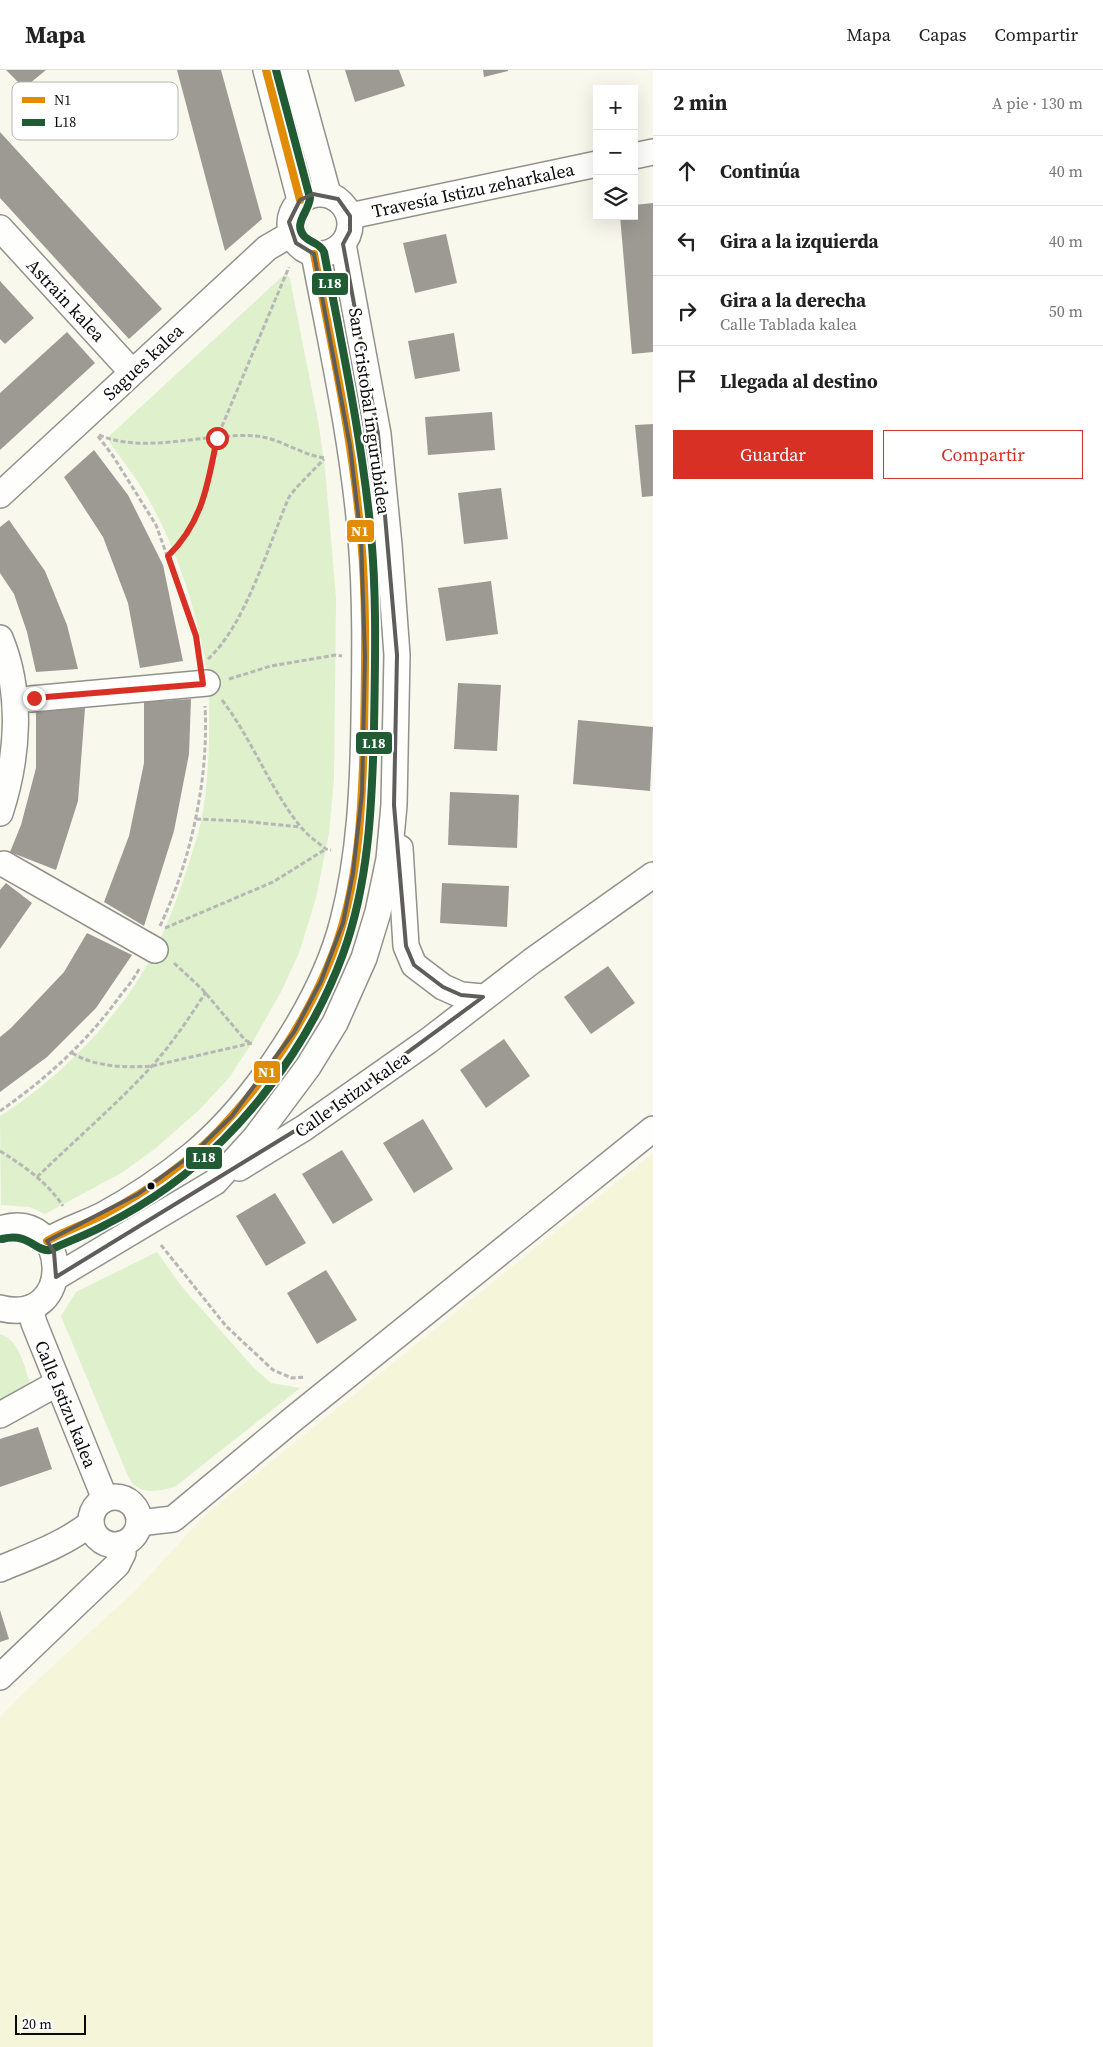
<!DOCTYPE html>
<html lang="es">
<head>
<meta charset="utf-8">
<style>
  body { margin:0; font-family:"Source Serif 4",serif; background:#f2f2f2; color:#222 }
  .controls { position:absolute; right:15px; top:15px; display:grid; overflow:hidden; border-radius:0px; box-shadow:0 5px 20px #0002 }
  .controls button { width:45px; height:45px; display:grid; place-items:center; padding:0; border:0; border-bottom:1px solid #e0e0e0; background:#fff; color:#222; font:25px sans-serif }
  .scale { position:absolute; left:15px; bottom:12px; width:71px; box-sizing:border-box; padding-left:5px; border:2px solid #0a0a0a; border-top:0; font-size:14px; line-height:18px; white-space:nowrap; color:#0a0a0a; -webkit-text-stroke:4px #fff; paint-order:stroke }
  .stop { position:absolute; width:15px; height:15px; margin:-11px; border:4px solid #d93025; border-radius:50%; background:#fff }
  .stop.end { background:#d93025; border-color:#fff; box-shadow:0 1px 5px #0008 }
  .list { margin:0; padding:0; list-style:none }
  h2 { display:flex; justify-content:space-between; align-items:center; height:65px; margin:0; padding:0 20px; font-size:21px }
  h2 small { font-size:16px; font-weight:400; color:#767676 }
  .list li { display:grid; grid-template-columns:32px 1fr auto; gap:15px; align-items:center; box-sizing:border-box; height:70px; padding:0 20px; border-top:1px solid #e0e0e0 }
  .list b { display:block; font-size:19px; white-space:nowrap }
  .list p { margin:0; font-size:16px; white-space:nowrap; color:#767676 }
  .list em { font-size:16px; font-style:normal; color:#767676 }
  .actions { display:flex; gap:10px; padding:15px 20px }
  .actions a { flex:1; padding:11px 0; border:1px solid #d93025; border-radius:0px; text-align:center; font-size:18px; color:#d93025 }
  .actions .main { background:#d93025; color:#fff }
  .icon { flex:none; width:28px; height:28px; fill:none; stroke:currentColor; stroke-width:2; stroke-linecap:round; stroke-linejoin:round }
  .map { position:relative; flex:none; width:653px; height:1977px; overflow:hidden }
  header { display:flex; align-items:center; gap:30px; box-sizing:border-box; height:70px; padding:0 25px; background:#fff; border-bottom:1px solid #e0e0e0 }
  header strong { font-size:24px }
  nav { display:flex; gap:28px; margin-inline-start:auto; font-size:18px }
  main { display:flex }
  aside { flex:1; background:#fff }
  .map>svg:first-child { display:block }
  .farmland { fill:#f5f6d9 }
  .green { fill:#def0cc }
  .building { fill:#9c9a93 }
  .lines { fill:none; stroke-linecap:round; stroke-linejoin:round }
  .minor-casing { stroke:#92918c; stroke-width:28 }
  .path { stroke:#b7b7b5; stroke-width:3; stroke-dasharray:5 2.5; stroke-linecap:butt }
  .minor { stroke:#fefefc; stroke-width:25 }
  .bus-1-casing { stroke:#fff; stroke-width:11 }
  .bus-2-casing { stroke:#fff; stroke-width:11 }
  .bus-1 { stroke:#e28c05; stroke-width:8 }
  .bus-2 { stroke:#215b33; stroke-width:8 }
  .route { stroke:#d93025; stroke-width:6 }
  .marked { fill:none; stroke:#5e5d59; stroke-width:4; stroke-linejoin:round }
  .bus-dot { fill:#0a0a0a; stroke:#fff; stroke-width:2 }
  .labels { text-anchor:middle; dominant-baseline:central; stroke-width:5; stroke-linejoin:round; paint-order:stroke }
  .street-label { font-size:18px; fill:#0a0a0a; stroke:#fff }
  .key { fill:#fff; stroke:#b6b6b6; stroke-width:1 }
  .key-label { font-size:14px; fill:#0a0a0a }
  .line-badge { stroke:#fff; stroke-width:2 }
  .badge-label { font-size:14px; text-anchor:middle; font-weight:bold; fill:#fff }
</style>
</head>
<body>
<header>
<strong>Mapa</strong>
<nav><a>Mapa</a><a>Capas</a><a>Compartir</a></nav>
</header>
<main>
<div class="map">
<svg width="653" height="1977" viewBox="0 0 653 1977">
  <rect width="100%" height="100%" fill="#f9f8ed"/>
  <path class="farmland" d="M653,1083V1977H0V1647L19,1627L136,1520L205,1445Z"/>
  <g class="green">
    <path d="M286,203L290,209L318,351L325,398L336,528L334,709L329,763L316,828L299,883L281,922L252,973L229,1008L199,1040L156,1078L123,1102L45,1144L30,1137L1,1135L0,1046C58,1010 122,945 153,884C166,859 176,831 185,805C192,784 199,763 203,741C207,718 208,695 209,671C209,645 210,616 205,590C194,532 175,474 145,423C134,404 119,387 107,368Z"/>
    <path d="M157,1182L182,1217L253,1297L271,1313L300,1318L176,1416C163,1421 145,1425 133,1414C130,1410 127,1404 125,1399L61,1246L76,1222Z"/>
    <path d="M0,1264C21,1270 25,1301 32,1319L0,1335Z"/>
  </g>
  <g class="building">
    <path d="M6,0H46L24,18Z"/>
    <path d="M177,0H221L262,149L225,181Z"/>
    <path d="M345,0H399L405,16L355,32Z"/>
    <path d="M483,0H508V1L484,7Z"/>
    <path d="M0,62L162,239L129,269L0,128Z"/>
    <path d="M653,133V282L632,284L620,146H634V135Z"/>
    <path d="M446,164L457,213L415,223L403,173Z"/>
    <path d="M0,211L34,248L5,274L0,269Z"/>
    <path d="M67,262L95,293L0,380V323Z"/>
    <path d="M454,263L460,301L415,309L408,271Z"/>
    <path d="M492,342L495,380L428,385L425,347Z"/>
    <path d="M653,354V426L642,427L635,355Z"/>
    <path d="M94,380L128,425L163,495L183,591L140,598L128,533L103,467L64,407Z"/>
    <path d="M501,418L508,469L464,474L458,423Z"/>
    <path d="M9,450L45,501L67,555L78,599L36,602L27,562L14,524L0,503V457Z"/>
    <path d="M491,511L498,564L446,571L438,518Z"/>
    <path d="M458,613L501,615L497,681L454,679Z"/>
    <path d="M191,629L189,684L174,761L144,856L104,832L129,766L144,693V632Z"/>
    <path d="M85,638L78,731L56,800L10,782L21,755L36,698V641Z"/>
    <path d="M578,650L653,657L650,721L573,714Z"/>
    <path d="M450,722L519,725L517,778L448,775Z"/>
    <path d="M6,813L32,833L0,879V820Z"/>
    <path d="M442,813L509,816L507,857L440,853Z"/>
    <path d="M87,863L132,885L96,938L47,987L0,1022V967L11,958L64,902Z"/>
    <path d="M608,896L635,933L591,964L564,927Z"/>
    <path d="M504,969L530,1006L486,1038L460,1000Z"/>
    <path d="M423,1049L453,1099L414,1123L383,1073Z"/>
    <path d="M342,1080L373,1130L333,1154L302,1104Z"/>
    <path d="M275,1123L306,1173L266,1196L236,1146Z"/>
    <path d="M326,1200L357,1250L317,1274L287,1223Z"/>
    <path d="M38,1357L52,1399L0,1417V1369Z"/>
    <path d="M0,1540L9,1569L0,1572Z"/>
  </g>
  <g class="lines">
    <defs>
      <g id="minor">
        <path d="M266,0L300,130"/>
        <path d="M294,0L328,124"/>
        <path d="M634,86L653,82"/>
        <circle cx="320" cy="154" r="30"/>
        <path d="M350,146L597,94"/>
        <path d="M0,158L132,302"/>
        <path d="M0,425L253,191L267,178L291,164"/>
        <path d="M0,568C23,623 18,688 0,743"/>
        <path d="M31,629L207,613"/>
        <path d="M400,778L406,876L414,895L443,917L461,925L483,927"/>
        <path d="M4,794L155,880"/>
        <path d="M239,1098L304,1058L428,971L532,891L653,805"/>
        <path d="M0,1159C71,1136 76,1258 0,1238"/>
        <path d="M47,1171C65,1160 85,1154 103,1145C134,1128 165,1107 192,1085C255,1033 323,930 343,851C360,785 363,716 364,649C365,589 366,528 361,468C353,372 332,278 314,184"/>
        <path d="M56,1207L215,1112L255,1068L308,997L335,953L364,888L378,842L389,789L394,735L397,585L389,475L378,364L343,174"/>
        <path d="M30,1238L34,1253L105,1429"/>
        <path d="M0,1345L58,1313"/>
        <circle cx="115" cy="1451" r="24"/>
        <path d="M139,1453L173,1449L292,1350L653,1059"/>
        <path d="M0,1499C31,1486 65,1474 91,1453"/>
        <path d="M0,1607L117,1495L123,1483L122,1474"/>
      </g>
    </defs>
    <use href="#minor" class="minor-casing"/>
    <g class="path">
      <path d="M99,365C146,385 206,362 256,366C280,368 301,385 325,388"/>
      <path d="M98,366L113,386L156,455L196,566L200,590"/>
      <path d="M168,486L189,459L207,421L217,368L289,197"/>
      <path d="M208,589C245,556 269,474 289,427L296,418L324,389"/>
      <path d="M229,609L271,596L336,585L342,586"/>
      <path d="M222,630C252,669 269,717 300,756C307,765 317,772 326,779L331,780"/>
      <path d="M196,749L242,751L300,757"/>
      <path d="M160,856C191,791 209,708 205,636"/>
      <path d="M165,858L273,812L326,779"/>
      <path d="M174,893L203,920L245,970L251,973"/>
      <path d="M72,983C95,997 126,998 152,996L252,973"/>
      <path d="M0,1041C46,1009 87,972 120,926C127,917 135,908 140,897"/>
      <path d="M0,1081C24,1096 47,1112 63,1136"/>
      <path d="M37,1107C75,1070 115,1036 151,997C172,974 189,948 206,922"/>
      <path d="M161,1175L226,1256L273,1300L292,1308L305,1307"/>
    </g>
    <use href="#minor" class="minor"/>
    <defs>
      <g id="bus-1">
        <path d="M266,0L300,130"/>
        <path d="M47,1171C65,1161 85,1154 103,1145C144,1123 185,1095 217,1062C266,1011 308,949 333,883C359,815 362,738 364,666C365,600 367,534 361,468C353,372 332,278 314,184"/>
      </g>
      <path id="bus-2" d="M2,1169C30,1162 34,1182 50,1180C69,1171 89,1164 107,1154C149,1133 190,1103 223,1070C274,1019 318,953 343,884C369,813 372,734 374,659C375,594 377,529 371,464C362,369 342,276 324,182C320,173 311,173 305,167C292,154 309,142 310,128L276,0"/>
    </defs>
    <use href="#bus-1" class="bus-1-casing"/>
    <use href="#bus-2" class="bus-2-casing"/>
    <use href="#bus-1" class="bus-1"/>
    <use href="#bus-2" class="bus-2"/>
  </g>
  <g class="lines">
    <path class="route" d="M34,628L203,614L196,566L168,486C203,452 208,413 217,368"/>
  </g>
  <path class="marked" d="M313,124L338,129L350,146V161L343,174L378,364L397,585L394,735L406,876L414,895L443,917L461,925L483,927L329,1040L56,1207L54,1182L47,1171L138,1124L193,1084L232,1046L294,962L321,911L343,853L353,803L362,723L365,587L361,469L350,376L314,184L296,173L289,152L300,130Z"/>
  <circle class="bus-dot" cx="151" cy="1116" r="4.5"/>
  <g class="labels">
    <g class="street-label">
      <text transform="translate(473 120) rotate(-12)">Travesía Istizu zeharkalea</text>
      <text transform="translate(66 230) rotate(47)">Astrain kalea</text>
      <text transform="translate(143 292) rotate(-43)">Sagues kalea</text>
      <text transform="translate(370 341) rotate(82)">San Cristobal ingurubidea</text>
      <text transform="translate(352 1024) rotate(-35)">Calle Istizu kalea</text>
      <text transform="translate(66 1334) rotate(68)">Calle Istizu kalea</text>
    </g>
  </g>
  <rect x="12" y="12" width="166" height="58" rx="8" class="key"/>
  <rect x="22" y="27" width="23" height="6" fill="#e28c05"/>
  <rect x="22" y="49" width="23" height="7" fill="#215b33"/>
  <g class="key-label">
    <text x="54" y="35">N1</text>
    <text x="54" y="57">L18</text>
  </g>
  <g class="line-badge">
    <rect x="311" y="202" width="38" height="24" rx="5" fill="#215b33"/>
    <rect x="346" y="449" width="29" height="24" rx="5" fill="#e28c05"/>
    <rect x="355" y="661" width="38" height="24" rx="5" fill="#215b33"/>
    <rect x="253" y="990" width="28" height="24" rx="5" fill="#e28c05"/>
    <rect x="185" y="1076" width="38" height="24" rx="5" fill="#215b33"/>
  </g>
  <g class="badge-label">
    <text x="330" y="218">L18</text>
    <text x="360" y="466">N1</text>
    <text x="374" y="678">L18</text>
    <text x="267" y="1007">N1</text>
    <text x="204" y="1092">L18</text>
  </g>
</svg>
<div class="controls">
<button>+</button>
<button>−</button>
<button><svg class="icon" aria-label="layers" viewBox="0 0 24 24"><path d="M12 4l9 5-9 5-9-5zM3 14l9 5 9-5"/></svg></button>
</div>
<div class="scale">20 m</div>
<div class="stop" style="left:217px;top:368px"></div>
<div class="stop end" style="left:34px;top:628px"></div>
</div>
<aside>
<h2>2 min<small>A pie · 130 m</small></h2>
<ul class="list">
<li><svg class="icon" aria-label="ahead" viewBox="0 0 24 24"><path d="M12 20V5M6 11l6-6 6 6"/></svg><div><b>Continúa</b></div><em>40 m</em></li>
<li><svg class="icon" aria-label="left" viewBox="0 0 24 24"><path d="M17 20v-9H6M10 6l-5 5 5 5"/></svg><div><b>Gira a la izquierda</b></div><em>40 m</em></li>
<li><svg class="icon" aria-label="right" viewBox="0 0 24 24"><path d="M7 20v-9h11M14 6l5 5-5 5"/></svg><div><b>Gira a la derecha</b><p>Calle Tablada kalea</p></div><em>50 m</em></li>
<li><svg class="icon" aria-label="arrive" viewBox="0 0 24 24"><path d="M6 21V4h12l-3 4 3 4H6"/></svg><div><b>Llegada al destino</b></div></li>
</ul>
<div class="actions"><a class="main">Guardar</a><a>Compartir</a></div>
</aside>
</main>
</body>
</html>
